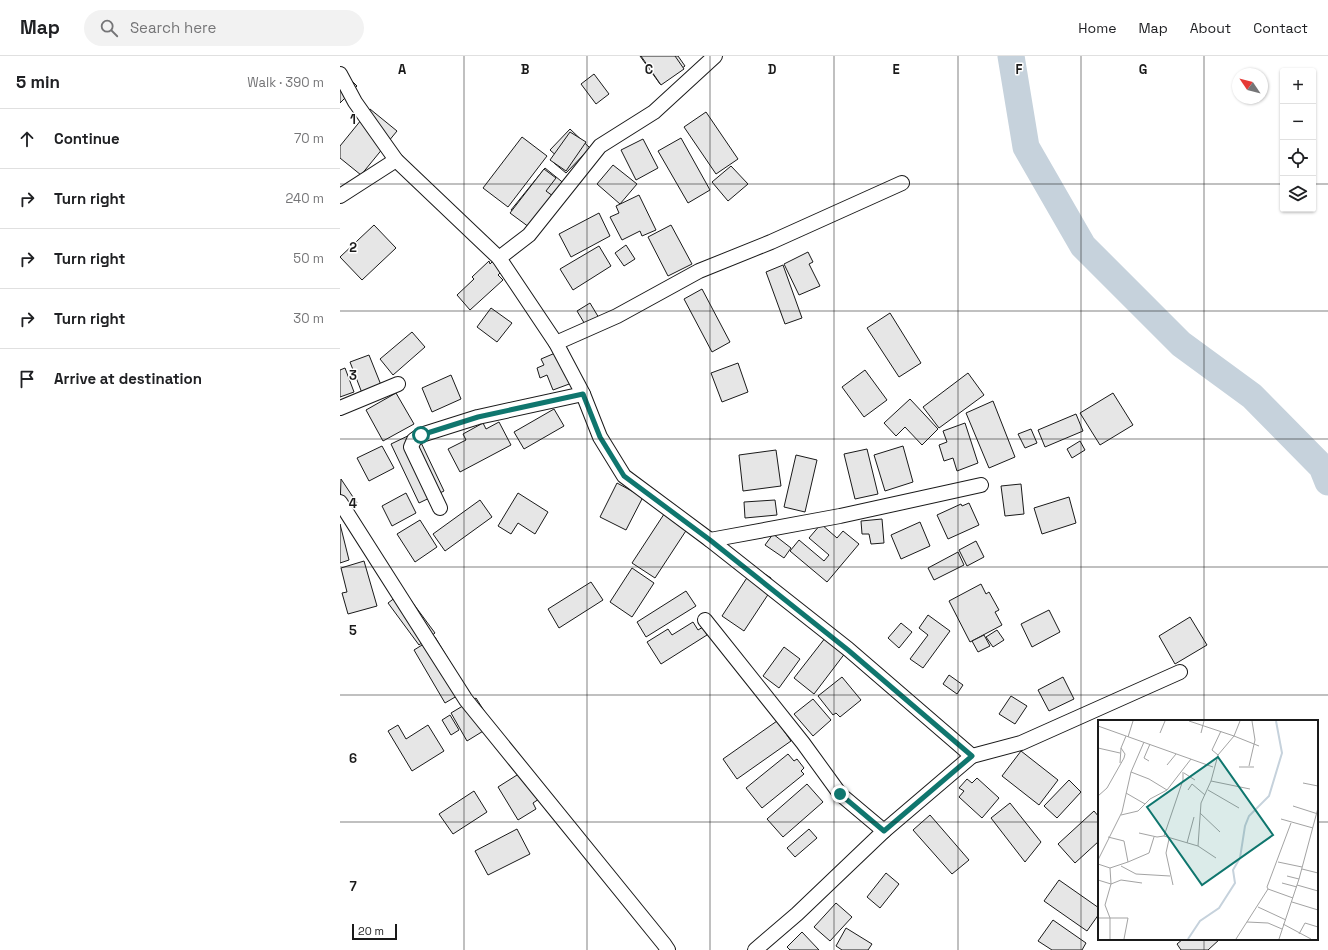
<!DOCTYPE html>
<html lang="en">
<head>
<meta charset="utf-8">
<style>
  body { margin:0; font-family:"Space Grotesk",sans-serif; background:#f2f2f2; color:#202124 }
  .controls { position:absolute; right:12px; top:12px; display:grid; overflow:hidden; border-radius:4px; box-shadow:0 1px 3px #0004 }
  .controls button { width:36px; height:36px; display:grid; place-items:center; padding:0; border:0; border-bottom:1px solid #e0e0e0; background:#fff; color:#202124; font:20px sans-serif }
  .compass { position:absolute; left:892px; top:12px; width:36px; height:36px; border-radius:50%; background:#fff; box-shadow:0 1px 3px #0004; rotate:305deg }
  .scale { position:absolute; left:12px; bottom:10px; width:45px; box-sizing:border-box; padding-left:4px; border:2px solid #1a1a1a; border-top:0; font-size:11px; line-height:14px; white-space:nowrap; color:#1a1a1a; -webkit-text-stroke:3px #fff; paint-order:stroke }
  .stop { position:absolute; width:12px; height:12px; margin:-9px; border:3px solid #0f766e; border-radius:50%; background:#fff }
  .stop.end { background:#0f766e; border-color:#fff; box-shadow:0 1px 4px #0008 }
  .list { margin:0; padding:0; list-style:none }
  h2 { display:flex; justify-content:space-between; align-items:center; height:52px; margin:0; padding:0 16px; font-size:17px }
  h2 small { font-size:13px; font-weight:400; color:#757577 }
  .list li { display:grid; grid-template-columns:26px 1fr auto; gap:12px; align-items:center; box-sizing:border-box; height:60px; padding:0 16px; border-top:1px solid #e0e0e0 }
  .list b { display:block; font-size:15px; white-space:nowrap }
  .list em { font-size:13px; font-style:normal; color:#757577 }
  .icon { flex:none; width:22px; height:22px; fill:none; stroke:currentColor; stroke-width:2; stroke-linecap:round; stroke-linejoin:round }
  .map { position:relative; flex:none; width:988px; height:894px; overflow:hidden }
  header { display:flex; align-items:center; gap:24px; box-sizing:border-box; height:56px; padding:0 20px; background:#fff; border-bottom:1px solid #e0e0e0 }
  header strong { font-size:19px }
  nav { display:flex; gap:22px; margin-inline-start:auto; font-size:14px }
  .search { width:280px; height:36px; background:#f2f2f2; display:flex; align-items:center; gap:10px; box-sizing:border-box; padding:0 14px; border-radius:22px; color:#757577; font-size:15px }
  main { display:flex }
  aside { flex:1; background:#fff }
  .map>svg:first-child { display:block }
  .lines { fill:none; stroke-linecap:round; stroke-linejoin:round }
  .river { stroke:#c6d2dc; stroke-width:27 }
  .building { fill:#e6e6e6; stroke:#1a1a1a }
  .minor-casing { stroke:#1a1a1a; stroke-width:16 }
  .minor { stroke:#fff; stroke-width:14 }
  .route { stroke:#0f766e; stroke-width:5 }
  .grid { fill:none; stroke:#1a1a1a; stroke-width:1; stroke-opacity:0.55 }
  .inset-river { fill:none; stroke:#c6d2dc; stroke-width:2 }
  .inset-road { fill:none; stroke:#a3a3a3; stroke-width:1 }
  .view { fill:#0f766e; fill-opacity:0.15; stroke:#0f766e; stroke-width:2 }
  .inset-edge { fill:none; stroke:#1a1a1a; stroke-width:2 }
  .grid-label { font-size:13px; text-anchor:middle; font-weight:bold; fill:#1a1a1a; stroke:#fff; stroke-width:3; stroke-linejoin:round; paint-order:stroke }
</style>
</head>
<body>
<header>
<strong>Map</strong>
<div class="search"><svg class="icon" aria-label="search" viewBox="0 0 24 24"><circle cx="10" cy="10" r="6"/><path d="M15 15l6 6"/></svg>Search here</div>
<nav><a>Home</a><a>Map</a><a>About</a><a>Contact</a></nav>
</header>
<main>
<aside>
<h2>5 min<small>Walk · 390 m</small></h2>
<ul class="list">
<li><svg class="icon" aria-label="ahead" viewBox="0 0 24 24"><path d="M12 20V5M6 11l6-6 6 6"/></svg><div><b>Continue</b></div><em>70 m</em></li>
<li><svg class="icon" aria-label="right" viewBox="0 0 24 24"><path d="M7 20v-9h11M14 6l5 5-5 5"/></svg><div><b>Turn right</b></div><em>240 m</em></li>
<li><svg class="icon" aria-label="right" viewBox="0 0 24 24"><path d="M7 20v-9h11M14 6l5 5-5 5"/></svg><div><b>Turn right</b></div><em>50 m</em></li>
<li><svg class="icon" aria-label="right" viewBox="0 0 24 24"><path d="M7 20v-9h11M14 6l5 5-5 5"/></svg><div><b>Turn right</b></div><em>30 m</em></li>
<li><svg class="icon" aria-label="arrive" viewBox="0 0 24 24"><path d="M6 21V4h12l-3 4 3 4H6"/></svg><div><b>Arrive at destination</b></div></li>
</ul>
</aside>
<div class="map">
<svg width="988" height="894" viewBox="0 0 988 894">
  <rect width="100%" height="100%" fill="#fff"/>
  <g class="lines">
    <path class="river" d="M671,0L686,91L743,190L841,288L912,340L982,411L988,426"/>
  </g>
  <g class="building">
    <path d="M300,0H338L345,10L320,28Z"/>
    <path d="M301,0H335L344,13L321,29Z"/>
    <path d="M0,13L17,30L0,47Z"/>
    <path d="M254,18L269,38L256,48L241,28Z"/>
    <path d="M30,53L57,75L21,119L0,102V90Z"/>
    <path d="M366,56L398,103L376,118L344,71Z"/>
    <path d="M230,73L250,92L226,117L214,107L219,102L210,94Z"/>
    <path d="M230,76L246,86L226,115L210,104Z"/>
    <path d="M182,81L207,100L168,151L143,132Z"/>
    <path d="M341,82L370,134L348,147L318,95Z"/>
    <path d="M303,83L318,112L296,124L281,94Z"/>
    <path d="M273,109L297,128L280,148L257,128Z"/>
    <path d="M391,110L408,128L388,145L372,126Z"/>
    <path d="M205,112L226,129L192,171L171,154Z"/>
    <path d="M204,113L216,122L206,135L217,143L193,174L170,157Z"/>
    <path d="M299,139L316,174L302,180L300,175L282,184L270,161L279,157L276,150Z"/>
    <path d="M259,157L270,180L231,201L219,178Z"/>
    <path d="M34,169L56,192L22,224L0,201Z"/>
    <path d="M331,169L352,208L328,220L308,181Z"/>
    <path d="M286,189L295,203L284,210L275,197Z"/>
    <path d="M259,190L271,210L233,234L220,213Z"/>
    <path d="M468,196L473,206L469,208L480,230L459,239L444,208Z"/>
    <path d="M149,205L150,208L153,205L162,215L158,219L163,224L130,254L117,239L134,223L132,221Z"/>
    <path d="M443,209L462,262L445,268L426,216Z"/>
    <path d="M362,233L390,286L372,296L344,243Z"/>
    <path d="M250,247L259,262L246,270L237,255Z"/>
    <path d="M151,252L172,267L157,286L137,271Z"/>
    <path d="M550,257L581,307L559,321L527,272Z"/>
    <path d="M72,276L85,291L53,319L40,303Z"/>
    <path d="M227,292L240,324L213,334L207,319L200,322L197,312L204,309L201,303Z"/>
    <path d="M29,299L41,329L22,337L10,306Z"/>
    <path d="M398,307L408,336L382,346L371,317Z"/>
    <path d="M5,312L14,336L0,341V314Z"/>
    <path d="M525,314L547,344L524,361L502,331Z"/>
    <path d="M628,317L644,339L599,372L583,351Z"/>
    <path d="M111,319L121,343L92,356L82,332Z"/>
    <path d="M56,337L74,368L43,385L26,354Z"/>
    <path d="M773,337L793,369L760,389L740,357Z"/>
    <path d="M570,343L598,373L582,389L565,371L556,380L544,367Z"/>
    <path d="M653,345L675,401L649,412L626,357Z"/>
    <path d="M214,353L224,370L184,393L174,376Z"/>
    <path d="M736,358L743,375L705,391L698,374Z"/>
    <path d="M159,366L171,389L120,416L108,393L126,384L123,378L143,367L146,373Z"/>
    <path d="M625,367L638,407L617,415L613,402L604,405L599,389L607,386L603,375Z"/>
    <path d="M691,373L697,387L685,392L678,378Z"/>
    <path d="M76,376L104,435L79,447L51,388Z"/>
    <path d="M740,385L745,394L732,402L727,393Z"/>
    <path d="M42,390L54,412L29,425L17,402Z"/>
    <path d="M563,390L573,426L545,435L534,399Z"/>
    <path d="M527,393L538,438L515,443L504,398Z"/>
    <path d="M436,394L441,430L403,435L399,399Z"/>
    <path d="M456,399L477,404L465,456L444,451Z"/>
    <path d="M1,423L17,447L4,456L0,451Z"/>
    <path d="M277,427L303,441L286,474L260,461Z"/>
    <path d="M681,428L684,458L665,460L661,430Z"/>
    <path d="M66,437L76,457L52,470L42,450Z"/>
    <path d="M178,437L208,456L195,478L178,467L171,478L158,470Z"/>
    <path d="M729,441L736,467L702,478L694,452Z"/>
    <path d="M140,444L152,461L105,495L93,478Z"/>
    <path d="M435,444L437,459L405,462L404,446Z"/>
    <path d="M629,447L639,469L608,483L597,459L621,448L622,450Z"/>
    <path d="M330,449L353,464L315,522L292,507Z"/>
    <path d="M542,463L544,487L531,488L529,478H522L521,465Z"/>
    <path d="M80,464L97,491L75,506L57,478Z"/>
    <path d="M580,466L590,490L561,503L551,479Z"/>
    <path d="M0,468L9,504L0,507Z"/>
    <path d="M481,468L497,482L503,475L519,488L487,526L450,495L459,484L484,505L489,499L469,482Z"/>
    <path d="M433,478L451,492L444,502L425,489Z"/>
    <path d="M636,485L644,501L627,510L619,494Z"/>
    <path d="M618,496L624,509L594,524L588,512Z"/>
    <path d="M24,505L37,550L8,558L2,537L7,536L1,512Z"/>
    <path d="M414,511L431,522L430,525L435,528L404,575L382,560Z"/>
    <path d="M292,512L314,527L292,561L270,546Z"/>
    <path d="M251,526L263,544L219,572L208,553Z"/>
    <path d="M641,528L646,538L649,536L659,554L655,556L662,569L630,586L609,545Z"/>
    <path d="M64,535L95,577L79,589L48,547Z"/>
    <path d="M346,535L356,550L306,581L297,566Z"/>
    <path d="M709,554L720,576L692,591L681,568Z"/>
    <path d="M588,559L610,575L583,612L570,603L588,579L579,572Z"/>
    <path d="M850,561L867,589L835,608L819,580Z"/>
    <path d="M353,566L358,574L363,571L367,579L321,608L307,586L328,573L332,579Z"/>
    <path d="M561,567L572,576L559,592L548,582Z"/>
    <path d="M657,574L664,584L653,591L646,581Z"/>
    <path d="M489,577L509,592L474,638L454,622Z"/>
    <path d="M644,579L650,590L638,596L632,585Z"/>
    <path d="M95,581L127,634L105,647L74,594Z"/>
    <path d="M444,591L460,603L439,632L423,620Z"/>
    <path d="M609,619L623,629L617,638L603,628Z"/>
    <path d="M502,621L521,644L500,661L496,657L493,659L478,640Z"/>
    <path d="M723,621L734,643L709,655L698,634Z"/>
    <path d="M671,640L687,650L675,668L659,658Z"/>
    <path d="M136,642L153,669L127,685L111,657Z"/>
    <path d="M473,643L491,664L473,680L454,658Z"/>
    <path d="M110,659L119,674L111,679L102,664Z"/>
    <path d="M437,665L451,685L397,723L383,703Z"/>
    <path d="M58,669L66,683L88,669L104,695L72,715L48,675Z"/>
    <path d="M681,695L718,724L699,749L662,720Z"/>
    <path d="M448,698L454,705L457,703L464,712L461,715L464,718L422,752L406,732Z"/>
    <path d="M185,714L191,724L197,720L208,737L193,747L196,753L178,764L158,731Z"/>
    <path d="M637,722L659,742L642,762L619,741L624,735L619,732L627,723L632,727Z"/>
    <path d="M729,724L741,736L717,762L704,750Z"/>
    <path d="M467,728L483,746L443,781L427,763Z"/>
    <path d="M134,735L147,756L113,778L99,758Z"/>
    <path d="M670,747L701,786L685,806L651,762Z"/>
    <path d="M754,755L759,761V785L735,807L718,788Z"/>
    <path d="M590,759L629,804L612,818L573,774Z"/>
    <path d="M177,773L190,798L148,819L135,795Z"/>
    <path d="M469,773L477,782L455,801L447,792Z"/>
    <path d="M546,817L559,828L540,852L527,841Z"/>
    <path d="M719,824L759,852V858L747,875L704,845Z"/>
    <path d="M496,847L512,861L490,885L474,871Z"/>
    <path d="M713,864L746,887L742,894H712L698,885Z"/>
    <path d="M506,872L532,888L528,894H502L496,890Z"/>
    <path d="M462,876L479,894H450L447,891Z"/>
    <path d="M843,883H880L868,894H841L837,888Z"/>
  </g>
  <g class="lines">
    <defs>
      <g id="minor">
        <path d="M0,18L15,46L56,104L159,202L216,287L243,338L260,381L284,420L370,484L508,593L632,700L544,775L457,858L415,894"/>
        <path d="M0,140L56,104"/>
        <path d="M159,202L189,179L260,90L314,56L375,0"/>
        <path d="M216,287L277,260L359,215L431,186L562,127"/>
        <path d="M0,352L58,328"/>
        <path d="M0,446L126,644L324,888L328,894"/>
        <path d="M100,452L71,391L74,384L81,379L138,361L243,338"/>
        <path d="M370,484L500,460L641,429"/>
        <path d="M365,564L463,687L500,738L544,775"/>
        <path d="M632,700L681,687L840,616"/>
      </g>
    </defs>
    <use href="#minor" class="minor-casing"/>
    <use href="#minor" class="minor"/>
  </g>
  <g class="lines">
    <path class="route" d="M81,379L138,361L243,338L260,381L284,420L370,484L508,594L632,700L544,775L500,738"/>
  </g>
  <path class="grid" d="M124,0V894M247,0V894M370,0V894M494,0V894M618,0V894M741,0V894M864,0V665M0,128H943M973,128H988M0,255H988M0,383H988M0,511H988M0,639H988M0,766H759M977,766H988M864,883V894"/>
  <g transform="translate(758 664)">
    <rect width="220" height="220" fill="#fff"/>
    <path class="inset-river" d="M90,219L102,201L121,188L137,163L135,150L142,138L147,106L151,96L171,76L184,33L178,1"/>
    <path class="inset-road" d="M91,1L136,16L142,1M0,6L115,47M62,13L67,1M103,13L106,1M30,17L35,1M0,28L22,33M120,35L114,30L123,11M51,41L46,38L52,24M22,43L23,28M69,45L78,34M151,46L157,20L154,1M141,47H156M33,52L51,59L69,70M86,53L97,60M113,61L152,69M205,63L220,66M90,70L94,64L107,75M110,70L141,88M28,73L47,84M0,76L9,68L26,38L27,34L23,28L28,16M195,86L220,94M102,93L122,112M23,95L40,91L52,79L69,70L93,39M183,99L215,108M41,113L59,117L66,116L85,60V52M66,116L100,126L103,83L113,61L120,35L136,16L161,26M71,119L68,133L75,165M89,123L96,97M100,126L118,138M0,140L24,92L33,52L46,22M30,142L51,133L56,117M180,142L204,147M0,144L12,148L30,142L26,121L10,117M23,146L38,154L72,156M204,149L220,153M189,156L201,159M0,160L13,164L12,148M184,163L199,167M199,165L220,171M170,169L195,178M194,182L220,190M160,187L188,200M0,198H12L7,185L13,164L23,160L44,163M149,202L170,203L184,209M185,204L213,219M201,214L207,203L220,207M12,219V198H30L26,219M138,219L170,169L169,167L193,103M181,219L201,159L220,88"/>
    <path class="view" d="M120,37L175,115L104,165L49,87Z"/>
    <rect width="220" height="220" class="inset-edge"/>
  </g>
  <g class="grid-label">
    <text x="62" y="18">A</text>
    <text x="185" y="18">B</text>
    <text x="309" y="18">C</text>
    <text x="432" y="18">D</text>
    <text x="556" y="18">E</text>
    <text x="679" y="18">F</text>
    <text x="803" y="18">G</text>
    <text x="13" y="68">1</text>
    <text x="13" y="196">2</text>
    <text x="13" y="324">3</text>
    <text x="13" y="452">4</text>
    <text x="13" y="579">5</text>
    <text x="13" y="707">6</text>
    <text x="13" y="835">7</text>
  </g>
</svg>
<div class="controls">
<button>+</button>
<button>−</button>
<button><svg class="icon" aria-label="locate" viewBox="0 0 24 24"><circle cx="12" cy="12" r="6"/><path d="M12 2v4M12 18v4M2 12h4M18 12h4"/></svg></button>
<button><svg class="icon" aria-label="layers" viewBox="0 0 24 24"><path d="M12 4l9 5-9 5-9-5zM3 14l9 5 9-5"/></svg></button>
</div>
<svg class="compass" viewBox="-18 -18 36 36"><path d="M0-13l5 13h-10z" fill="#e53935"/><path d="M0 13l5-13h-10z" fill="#757577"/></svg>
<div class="scale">20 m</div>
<div class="stop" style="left:81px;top:379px"></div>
<div class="stop end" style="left:500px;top:738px"></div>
</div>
</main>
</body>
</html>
